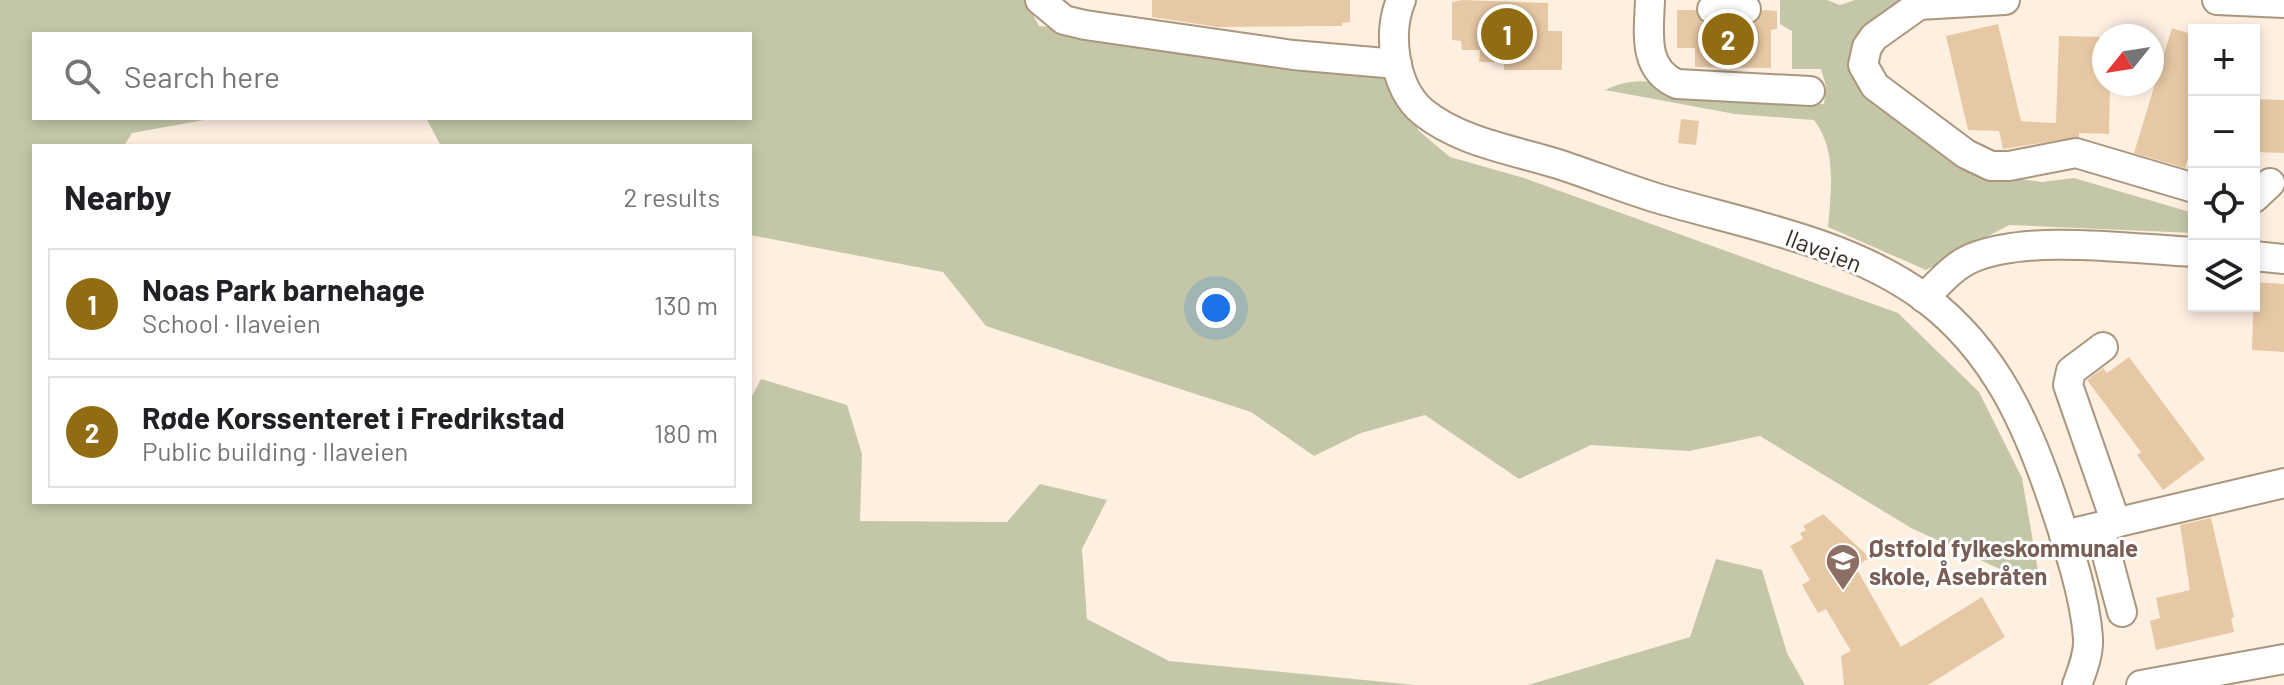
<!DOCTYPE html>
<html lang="en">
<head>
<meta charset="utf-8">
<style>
  body { margin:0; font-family:Barlow,sans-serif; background:#f6f6f6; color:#202124 }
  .controls { position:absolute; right:24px; top:24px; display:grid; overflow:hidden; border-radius:0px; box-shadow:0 4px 12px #0003 }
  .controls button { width:72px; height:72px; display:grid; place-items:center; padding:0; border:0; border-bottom:2px solid #e0e0e0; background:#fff; color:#202124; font:40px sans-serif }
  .compass { position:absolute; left:2092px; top:24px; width:72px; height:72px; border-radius:50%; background:#fff; box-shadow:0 4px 12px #0003; rotate:240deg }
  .you { position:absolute; left:1216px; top:308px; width:28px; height:28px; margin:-20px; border:6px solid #fff; border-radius:50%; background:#1a73e8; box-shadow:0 0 0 12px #1a73e833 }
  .badge { display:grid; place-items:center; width:52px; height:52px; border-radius:50%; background:#926c13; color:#fff; font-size:26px; font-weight:700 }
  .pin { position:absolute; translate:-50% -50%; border:4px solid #fff; box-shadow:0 2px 8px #0006 }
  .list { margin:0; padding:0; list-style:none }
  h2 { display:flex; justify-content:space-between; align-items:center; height:104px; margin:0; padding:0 32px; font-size:34px }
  h2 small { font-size:26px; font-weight:400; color:#757577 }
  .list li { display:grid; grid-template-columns:52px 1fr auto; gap:24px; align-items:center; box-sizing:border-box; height:112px; margin:0 16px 16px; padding:0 16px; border:2px solid #e0e0e0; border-radius:0px }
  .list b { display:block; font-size:30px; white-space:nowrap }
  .list p { margin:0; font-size:26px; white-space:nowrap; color:#757577 }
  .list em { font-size:26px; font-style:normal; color:#757577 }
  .icon { flex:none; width:44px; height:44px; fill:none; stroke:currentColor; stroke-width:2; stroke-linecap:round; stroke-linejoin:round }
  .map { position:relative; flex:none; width:2284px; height:685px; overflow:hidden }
  .search { position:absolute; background:#fff; box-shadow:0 4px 12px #0003; left:32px; top:32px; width:720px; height:88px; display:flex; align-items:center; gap:20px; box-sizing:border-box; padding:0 28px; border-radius:0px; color:#757577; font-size:30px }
  .panel { position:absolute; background:#fff; box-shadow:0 4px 12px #0003; left:32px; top:144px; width:720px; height:360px; border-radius:0px }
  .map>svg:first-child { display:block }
  .green { fill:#c3c7a8 }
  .building { fill:#e6c8a4 }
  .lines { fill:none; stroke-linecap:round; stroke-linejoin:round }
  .minor-casing { stroke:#aa967d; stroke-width:32 }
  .minor { stroke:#fff; stroke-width:28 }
  .labels { text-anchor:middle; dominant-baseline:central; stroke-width:6; stroke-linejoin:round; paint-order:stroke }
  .street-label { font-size:24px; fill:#362e24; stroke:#fff }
  .education-label { font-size:24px; font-weight:bold; fill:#785e54; stroke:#fff; text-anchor:start }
</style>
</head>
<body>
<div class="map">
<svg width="2284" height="685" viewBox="0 0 2284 685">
  <rect width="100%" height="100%" fill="#fef0e1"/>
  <g class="green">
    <path d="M0,0H1025L1039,26L1373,57L1419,131L1450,157L1524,178L1898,313L1979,392L2022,478L2041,588L1911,528L1760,436L1689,451L1591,445L1519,479L1425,415L1361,433L1314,456L1251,412L986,326L943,272L750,235V146H441L426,118H750V34H34V118H215L132,133L124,146H34V502H750V400L761,379L847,405L862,454L860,521L1007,522L1040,484L1107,500L1082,549L1087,619L1169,661L1415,685H0Z"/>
    <path d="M1780,0H1827L1840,5L1855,0H1906L1859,64L2005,177L2042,182L2074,178L2190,212L2194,233L2009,225L1926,270L1828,227C1831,191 1837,150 1814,120L1735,114L1605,90C1630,79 1646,79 1671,87L1824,104L1826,86L1821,69H1792V31L1780,24Z"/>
    <path d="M1716,559L1762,570L1787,653L1805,685H1528L1690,637Z"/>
  </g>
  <g class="building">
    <path d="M1152,0H1350V22L1342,23V26L1218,27L1152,17Z"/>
    <path d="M1462,0L1548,3V31H1562V70H1504V62H1479L1480,50H1462L1461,41L1452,40V2Z"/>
    <path d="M1677,10H1695L1703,23L1712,26H1747L1755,23L1763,10L1777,11V29L1771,30V68L1695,67V48H1677Z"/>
    <path d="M1998,24L2021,121L2056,123L2059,36L2104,37V84H2110L2109,134L2079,133V137L2003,149L1999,131L1968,130L1946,36Z"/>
    <path d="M2172,28L2194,35V139L2185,168L2134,153Z"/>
    <path d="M2254,99L2284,100V153L2254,152Z"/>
    <path d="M1681,119L1699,121L1696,145L1678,143Z"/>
    <path d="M2254,282L2284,284V352L2252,350Z"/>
    <path d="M2129,357L2205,459L2163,490L2137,455L2141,452L2087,380L2103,368L2107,373Z"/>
    <path d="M1823,514L1870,558L1855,566L1901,647L1982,597L2005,637L1928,685H1844L1841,656L1851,651L1826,609L1818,613L1802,585L1810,580L1790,546L1803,539L1800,533L1806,530L1803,526Z"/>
    <path d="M2211,518L2234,617L2231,618L2234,632L2156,650L2150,621L2160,618L2156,598L2190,590L2180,525Z"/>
  </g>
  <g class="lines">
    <defs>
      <g id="minor">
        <path d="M1040,0L1064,20L1085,25L1293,55L1397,64"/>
        <path d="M1401,0C1387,34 1394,88 1423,112C1460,142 1513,150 1558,164C1592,175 1626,189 1660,199C1749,225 1849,242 1925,298C1996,351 2029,428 2056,510C2069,549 2085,596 2088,638C2089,654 2082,671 2077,685"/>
        <path d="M1650,0C1649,32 1642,69 1677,84L1810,91"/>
        <path d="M1919,0V5L1874,37L1867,47L1863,65L1875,86L1966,154L1991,166H2009L2076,153L2194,188"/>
        <path d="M2217,0L2284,3"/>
        <path d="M1919,5L2005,0"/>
        <path d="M1712,9H1746"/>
        <path d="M2254,198L2270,183"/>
        <path d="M2254,256L2284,259"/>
        <path d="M1924,298C1938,284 1953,266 1972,258C2031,234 2130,249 2194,252"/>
        <path d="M2103,347L2071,371L2068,385L2116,523"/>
        <path d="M2100,529L2122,612"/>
        <path d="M2064,535L2284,483"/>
        <path d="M2141,685L2284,659"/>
      </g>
    </defs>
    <use href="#minor" class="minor-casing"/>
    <use href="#minor" class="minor"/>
  </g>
  <defs>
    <symbol id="school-pin" viewBox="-11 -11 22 30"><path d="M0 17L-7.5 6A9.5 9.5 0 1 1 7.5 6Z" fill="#8d6e63" stroke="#fff"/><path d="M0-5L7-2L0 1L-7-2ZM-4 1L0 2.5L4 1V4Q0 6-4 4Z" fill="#fff"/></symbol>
  </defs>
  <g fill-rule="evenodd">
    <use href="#school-pin" x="1823" y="541" width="40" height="54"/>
  </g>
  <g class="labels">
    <g class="street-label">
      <text transform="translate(1824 250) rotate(21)">Ilaveien</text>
    </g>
    <g class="education-label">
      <text x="1869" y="547">Østfold fylkeskommunale<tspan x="1869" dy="28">skole, Åsebråten</tspan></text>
    </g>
  </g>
</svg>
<div class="controls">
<button>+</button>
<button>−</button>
<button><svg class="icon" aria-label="locate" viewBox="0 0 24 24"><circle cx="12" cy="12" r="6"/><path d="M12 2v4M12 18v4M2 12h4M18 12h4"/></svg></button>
<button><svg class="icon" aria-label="layers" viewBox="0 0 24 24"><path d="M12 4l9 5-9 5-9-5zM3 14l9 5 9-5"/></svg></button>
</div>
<svg class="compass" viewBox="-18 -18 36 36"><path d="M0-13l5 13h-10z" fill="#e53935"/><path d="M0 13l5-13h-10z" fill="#757577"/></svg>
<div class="you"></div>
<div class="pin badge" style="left:1507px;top:34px">1</div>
<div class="pin badge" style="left:1728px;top:39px">2</div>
<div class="search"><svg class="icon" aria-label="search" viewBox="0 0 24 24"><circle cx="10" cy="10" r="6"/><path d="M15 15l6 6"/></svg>Search here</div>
<section class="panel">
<h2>Nearby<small>2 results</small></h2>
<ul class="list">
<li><span class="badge">1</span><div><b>Noas Park barnehage</b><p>School · Ilaveien</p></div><em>130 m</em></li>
<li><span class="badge">2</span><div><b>Røde Korssenteret i Fredrikstad</b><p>Public building · Ilaveien</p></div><em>180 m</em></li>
</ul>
</section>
</div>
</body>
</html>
